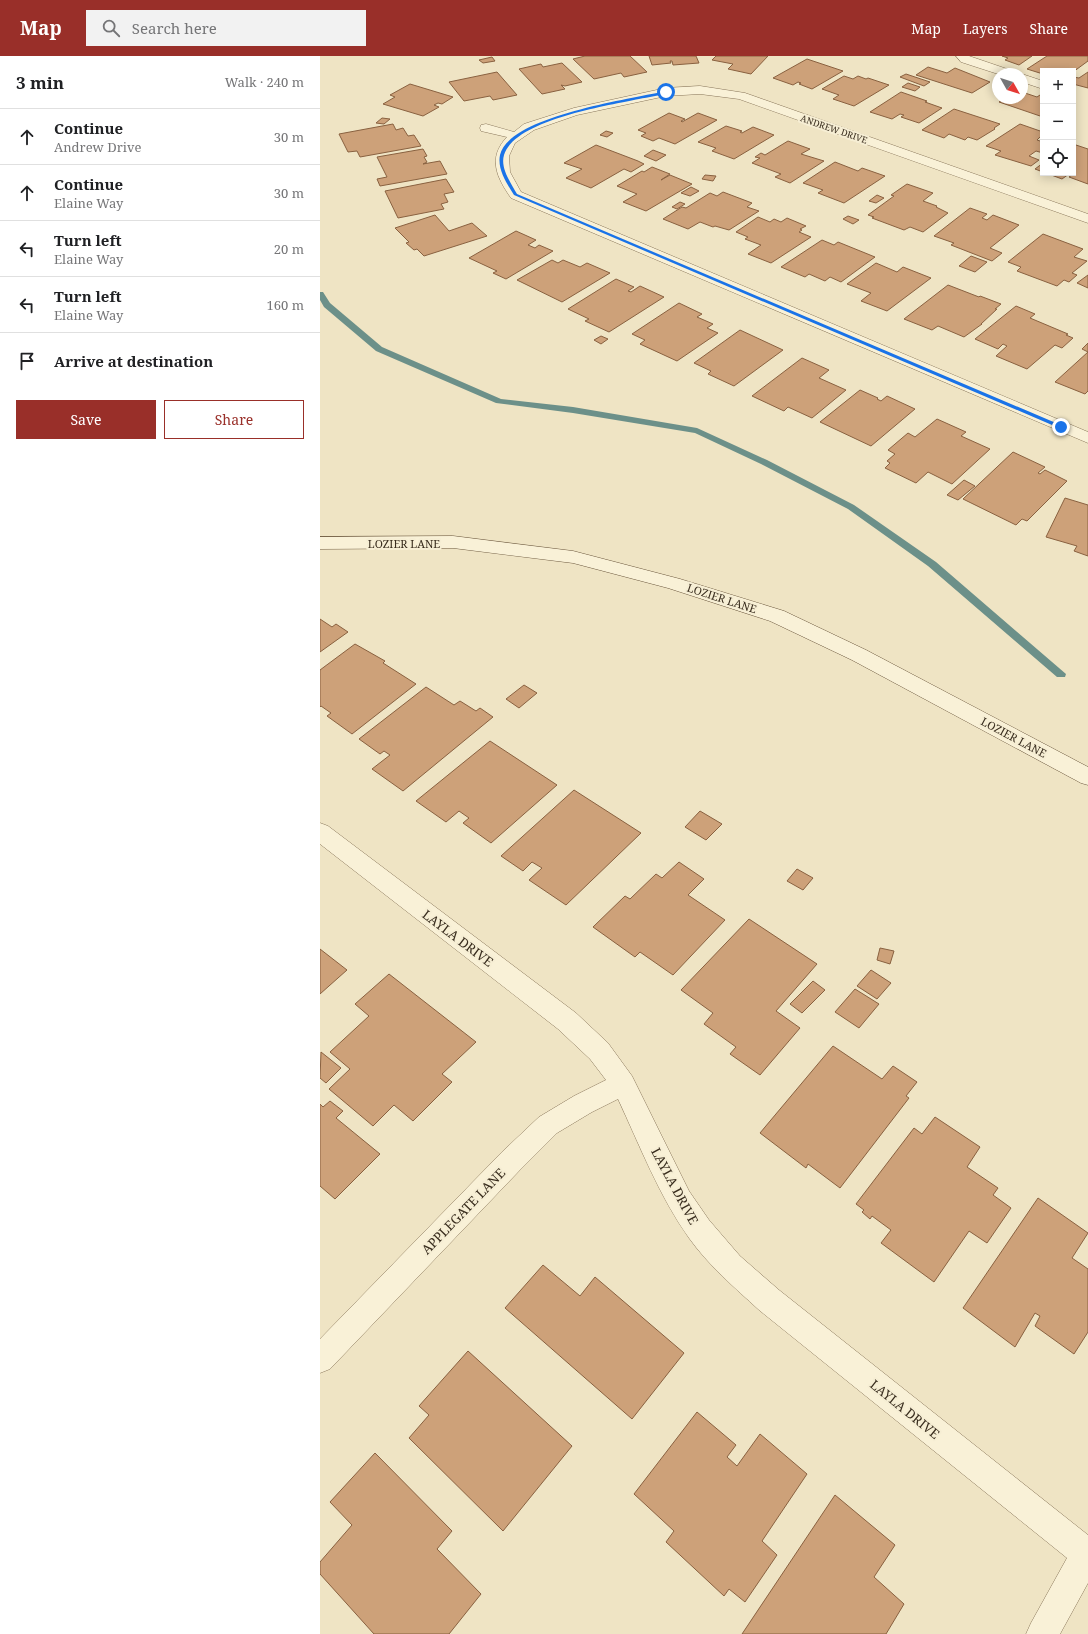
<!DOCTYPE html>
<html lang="en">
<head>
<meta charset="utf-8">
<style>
  body { margin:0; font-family:"Noto Serif",serif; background:#f2f2f2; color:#202124 }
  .controls { position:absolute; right:12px; top:12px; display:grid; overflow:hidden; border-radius:0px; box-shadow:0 2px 10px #0003 }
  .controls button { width:36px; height:36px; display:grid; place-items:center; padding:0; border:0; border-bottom:1px solid #e0e0e0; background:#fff; color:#202124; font:20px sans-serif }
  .compass { position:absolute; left:672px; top:12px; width:36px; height:36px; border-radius:50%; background:#fff; box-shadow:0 2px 10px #0003; rotate:129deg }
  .stop { position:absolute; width:12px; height:12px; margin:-9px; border:3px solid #1a73e8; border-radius:50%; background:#fff }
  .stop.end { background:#1a73e8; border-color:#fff; box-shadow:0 1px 4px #0008 }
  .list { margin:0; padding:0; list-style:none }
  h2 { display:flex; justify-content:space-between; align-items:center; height:52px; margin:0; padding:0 16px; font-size:17px }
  h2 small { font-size:13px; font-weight:400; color:#757577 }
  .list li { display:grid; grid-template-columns:26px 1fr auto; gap:12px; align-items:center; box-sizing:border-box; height:56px; padding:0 16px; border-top:1px solid #e0e0e0 }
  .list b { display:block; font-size:15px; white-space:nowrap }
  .list p { margin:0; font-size:13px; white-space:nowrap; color:#757577 }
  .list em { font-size:13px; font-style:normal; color:#757577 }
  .actions { display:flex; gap:8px; padding:12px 16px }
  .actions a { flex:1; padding:9px 0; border:1px solid #992f29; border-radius:0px; text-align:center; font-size:14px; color:#992f29 }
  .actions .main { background:#992f29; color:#fff }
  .icon { flex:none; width:22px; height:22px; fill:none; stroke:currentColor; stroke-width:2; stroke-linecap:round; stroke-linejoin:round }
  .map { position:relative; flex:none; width:768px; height:1578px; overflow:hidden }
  header { display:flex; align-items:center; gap:24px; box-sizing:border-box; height:56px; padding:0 20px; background:#992f29; color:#fff }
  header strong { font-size:19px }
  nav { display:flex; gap:22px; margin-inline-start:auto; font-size:14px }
  .search { width:280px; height:36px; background:#f2f2f2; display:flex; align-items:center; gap:10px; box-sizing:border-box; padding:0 14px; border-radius:0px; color:#757577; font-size:15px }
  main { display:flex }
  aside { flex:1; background:#fff }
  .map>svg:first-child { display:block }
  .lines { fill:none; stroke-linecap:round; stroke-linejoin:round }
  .stream { fill:#6c9089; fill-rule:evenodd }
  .building { fill:#cda179; stroke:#896140 }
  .street-casing { stroke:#89765a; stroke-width:1 }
  .secondary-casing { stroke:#6b573d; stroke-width:1 }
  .street { fill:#f9f1d7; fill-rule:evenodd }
  .secondary { fill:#f9f1d7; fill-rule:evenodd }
  .route { fill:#1a73e8 }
  .labels { text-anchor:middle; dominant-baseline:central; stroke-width:4; stroke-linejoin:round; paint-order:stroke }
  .far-street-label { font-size:9px; fill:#392d1e; stroke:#f6eed4 }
  .street-label { font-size:11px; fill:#392d1e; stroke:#f6eed4 }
  .near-street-label { font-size:13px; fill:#392d1e; stroke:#f6eed4 }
</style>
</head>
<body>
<header>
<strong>Map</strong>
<div class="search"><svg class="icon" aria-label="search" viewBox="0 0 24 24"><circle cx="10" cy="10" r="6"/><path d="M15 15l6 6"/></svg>Search here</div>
<nav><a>Map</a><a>Layers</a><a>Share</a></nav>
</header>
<main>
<aside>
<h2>3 min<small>Walk · 240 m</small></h2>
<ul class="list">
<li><svg class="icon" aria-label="ahead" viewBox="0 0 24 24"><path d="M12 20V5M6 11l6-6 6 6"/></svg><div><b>Continue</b><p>Andrew Drive</p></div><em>30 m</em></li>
<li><svg class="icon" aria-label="ahead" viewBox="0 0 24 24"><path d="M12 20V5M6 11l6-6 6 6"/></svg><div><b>Continue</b><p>Elaine Way</p></div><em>30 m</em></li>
<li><svg class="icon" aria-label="left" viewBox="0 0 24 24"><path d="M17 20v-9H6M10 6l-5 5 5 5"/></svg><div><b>Turn left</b><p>Elaine Way</p></div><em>20 m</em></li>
<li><svg class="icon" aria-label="left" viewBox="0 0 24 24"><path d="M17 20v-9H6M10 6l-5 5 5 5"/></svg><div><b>Turn left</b><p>Elaine Way</p></div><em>160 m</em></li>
<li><svg class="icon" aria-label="arrive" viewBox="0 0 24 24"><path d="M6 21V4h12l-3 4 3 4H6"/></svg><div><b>Arrive at destination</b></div></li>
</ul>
<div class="actions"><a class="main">Save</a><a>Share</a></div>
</aside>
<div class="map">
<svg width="768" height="1578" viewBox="0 0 768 1578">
  <rect width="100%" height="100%" fill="#efe4c4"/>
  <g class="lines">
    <path class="stream" d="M0,236H3L10,247L62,291L181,343L253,351L377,372L447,404L534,449L616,506L746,618L745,621H737L608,510L528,453L441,408L375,377L253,357L176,347L56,295L4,251L0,244Z"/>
  </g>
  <g class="building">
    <path d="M265,0H310L327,16L304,21L301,17L274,23L253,3Z"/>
    <path d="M329,0H376L379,7L353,9L352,5H350L351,7L332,9Z"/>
    <path d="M396,0H448L431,18L408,13L413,8L392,4Z"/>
    <path d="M682,0H712L699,9L685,4L688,2Z"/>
    <path d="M727,0H768V5L753,16L723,15V18L707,13Z"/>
    <path d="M172,1L175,5L163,7L159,4Z"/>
    <path d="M487,3L523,15L492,33L479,28L481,27L478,26L473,29L453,22Z"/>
    <path d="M242,7L262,26L245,30L241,29L245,33L222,38L199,13L221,8L223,11Z"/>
    <path d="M608,11L627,17L635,12L670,26L652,37L596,19Z"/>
    <path d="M177,16L197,39L173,44L170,40L144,45L129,26Z"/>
    <path d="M768,16V32L753,28V21L759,22Z"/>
    <path d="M586,18L610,26L604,30L580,21Z"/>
    <path d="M524,20L533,23L538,20L546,23L548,22L569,29L534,50L513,43L519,39L502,33Z"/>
    <path d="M588,27L600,31L595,35L582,31Z"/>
    <path d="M90,28L133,41L122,48L118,47L114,49L119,51L103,60L63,48L75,41L70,39Z"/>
    <path d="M581,36L607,45L605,46L622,52L599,67L581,61L584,59L580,58L572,63L550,56Z"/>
    <path d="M702,36L717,41L720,39L723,41V61L679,46L685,42H702Z"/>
    <path d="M634,53L680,68L674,72L675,73L657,84L648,81L645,84L629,78L624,82L602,74Z"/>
    <path d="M349,57L365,63L361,65L362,66L378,57L397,64L355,88L339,82L333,85L321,80L326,77L318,74Z"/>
    <path d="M62,62L70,63L64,68L56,67Z"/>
    <path d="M73,68L76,74L83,72L88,80L94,79L101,90L40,101L37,95L28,96L19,78Z"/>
    <path d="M700,68L723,76V78L717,84L723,86V97L716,95L709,100L719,104L711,110L675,99L681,95L666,90Z"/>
    <path d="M406,70L422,75L420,76L422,77L433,71L454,79L414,103L392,95L396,92L378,86Z"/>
    <path d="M286,75L293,77L287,81L280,79Z"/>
    <path d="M468,85L490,93L481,98L504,105L470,127L455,121L461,118L432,107L440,102L435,101L441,97L445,99Z"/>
    <path d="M753,88L768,93V128L749,121L752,119L749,118L742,123L726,117H753Z"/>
    <path d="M276,89L318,105L324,108L311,116L304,113L271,132L246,122L262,113L244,107Z"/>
    <path d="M103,93L107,100L104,101L107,106L103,108L120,105L127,118L60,130L57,123L67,121L57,101Z"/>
    <path d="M333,94L346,99L336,105L324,100Z"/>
    <path d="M515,106L538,115L542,112L565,120L524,147L498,137L503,134L483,127Z"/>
    <path d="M723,107V116L715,113Z"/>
    <path d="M332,111L350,118L341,124L350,119L372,128L326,155L303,146L317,138L297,130L322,115L324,116Z"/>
    <path d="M385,119L396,120L393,125L382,123Z"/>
    <path d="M126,123L134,136L124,138L128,146L121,148L124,153L78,162L65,135Z"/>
    <path d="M587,128L613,137L603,145L617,150L616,151L628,157L603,176L590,171L584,174L552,162L554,161L548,159L574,140L571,139Z"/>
    <path d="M371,131L379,135L370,140L361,137Z"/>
    <path d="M403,136L432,147L427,151L439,155L409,174L395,170L393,171L380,166L368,173L343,163L362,151L366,152L390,137L397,140Z"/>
    <path d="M557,139L564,142L556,147L549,145Z"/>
    <path d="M360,146L365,148L357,153L352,151Z"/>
    <path d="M650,152L667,158L662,162L667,164L673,159L699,169L670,192L682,197L672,205L631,189L634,187L614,180Z"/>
    <path d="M115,159L129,175L152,167L167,180L104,200L97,193L94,194L86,187L89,186L75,172Z"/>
    <path d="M528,160L539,164L533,168L523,163Z"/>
    <path d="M438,161L450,166L454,163L461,166L467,162L486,170L480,173L482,174L479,176L491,181L451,207L428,198L441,189L425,183L428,181L416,176Z"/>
    <path d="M196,175L216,184L208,189L215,192L219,189L233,195L186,223L173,217L177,215L149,202Z"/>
    <path d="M723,178L763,193L754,201L767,205L752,217L757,219L749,226L744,224L737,230L697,215L701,211L688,206Z"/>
    <path d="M502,184L514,189L518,186L555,201L521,226L510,221L505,225L489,218L485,221L461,211Z"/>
    <path d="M651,200L667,206L655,216L639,210Z"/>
    <path d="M232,204L238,207L243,204L260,211L267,207L290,217L242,246L197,224Z"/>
    <path d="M556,207L577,216L583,211L611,222L567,255L541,245L551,237L527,228Z"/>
    <path d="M768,219V232L757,227Z"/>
    <path d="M296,223L314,231L308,235L311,236L320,230L344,241L289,276L265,265L269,263L248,253Z"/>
    <path d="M628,229L659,241L660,240L681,248L675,253H677L661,268H662L644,281L618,270L612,274L584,263Z"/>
    <path d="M359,247L382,258L377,261L393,268L387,272L398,277L357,305L320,288L325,284L312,278Z"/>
    <path d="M696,250L715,258L710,262L748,278L746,279L753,282L742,292L735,289L707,313L676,300L687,290L683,288L678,293L655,283Z"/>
    <path d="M420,274L463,294L414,330L388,318L391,315L374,307Z"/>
    <path d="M281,280L288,283L281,288L274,284Z"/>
    <path d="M768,287V335L765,338L735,326L768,296L762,293Z"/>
    <path d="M482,302L509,314L499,322L526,334L492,362L468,351L464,355L432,340Z"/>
    <path d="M540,334L558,342L557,343L561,345L567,340L595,353L551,390L500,366Z"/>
    <path d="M617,363L646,376L641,380L670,393L632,428L608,416L596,427L565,412L570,407L567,405L575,398L568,394L588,377L595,381Z"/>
    <path d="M693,396L725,411L718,417L720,418L725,414L747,425L707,465L702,463L696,469L643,443Z"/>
    <path d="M644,424L655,430L638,444L627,439Z"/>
    <path d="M745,442L768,449V500L754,495L757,490L726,481Z"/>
    <path d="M0,563L12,571L16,568L28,576L0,596Z"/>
    <path d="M35,588L65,605L63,607L96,628L32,678L7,660L11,657L1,650L0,651V614Z"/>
    <path d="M204,629L217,637L199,652L186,643Z"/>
    <path d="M106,631L134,649L140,645L156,655L160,652L173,661L83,735L52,713L70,699L64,695L60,698L39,683Z"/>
    <path d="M170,685L237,729L171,787L143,767L149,762L139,755L126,766L96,745Z"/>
    <path d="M254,734L321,777L246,849L209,824L222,812L212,806L203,815L181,800Z"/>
    <path d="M380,755L402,768L386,784L365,771Z"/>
    <path d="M359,806L384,823L368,839L405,864L353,919L320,896L315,901L273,871L305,840L310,843L336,818L342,822Z"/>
    <path d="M477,813L493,822L483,834L467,825Z"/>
    <path d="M429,863L497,908L456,955L480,972L440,1019L410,998L416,991L384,968L393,957L361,934Z"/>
    <path d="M560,892L574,895L570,908L557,904Z"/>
    <path d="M0,893L27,914L0,938Z"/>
    <path d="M551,914L571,927L557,943L537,930Z"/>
    <path d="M69,918L156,986L122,1018L132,1026L93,1065L74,1049L53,1070L9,1033L30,1013L10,996L49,960L35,948Z"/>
    <path d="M493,925L505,934L482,957L470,948Z"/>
    <path d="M535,933L559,948L539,972L515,956Z"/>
    <path d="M513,990L562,1023L573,1010L597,1026L586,1040L589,1042L520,1132L488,1108L486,1112L440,1077Z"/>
    <path d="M1,996L21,1012L6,1027L0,1022Z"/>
    <path d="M10,1045L23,1055L16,1062L60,1098L15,1143L0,1130V1048L3,1051Z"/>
    <path d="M615,1061L660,1091L647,1111L678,1132L673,1139L691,1152L667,1187L649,1175L614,1226L561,1187L571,1174L552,1160L550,1163L542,1156L544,1154L536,1148L594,1072L602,1078Z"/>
    <path d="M718,1142L768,1177L752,1202L768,1213V1276L754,1298L715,1270L720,1260L715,1257L695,1291L643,1252Z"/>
    <path d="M223,1209L260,1240L275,1221L364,1297L312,1363L185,1252Z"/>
    <path d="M148,1295L252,1390L183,1475L89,1382L109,1359L99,1350Z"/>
    <path d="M377,1356L416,1389L407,1401L417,1410L440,1378L487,1418L442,1485L457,1499L425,1546L409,1533L404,1540L346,1486L354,1475L314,1438Z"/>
    <path d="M55,1397L132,1475L117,1493L161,1538L129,1578H54L0,1518V1506L32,1469L10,1446Z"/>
    <path d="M515,1439L575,1489L554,1521L584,1548L566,1578H422Z"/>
  </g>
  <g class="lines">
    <defs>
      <g id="street">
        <path d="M636,0H649L693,15L695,18H678L641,6Z"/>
        <path d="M702,18L723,25V33L702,26Z"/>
        <path d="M380,30L425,37L768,158V167L419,43L380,38L346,40L257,59L214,74L195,87L189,100L190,116L201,136L768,376V387L191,142C177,122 167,102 187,81L161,75L160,72L161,69L166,68L194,76L204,68L254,52L346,32Z"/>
        <path d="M0,767L8,770L256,957L288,987L312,1020L369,1135L389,1164L420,1200L459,1234L768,1479V1527L740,1578H706L711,1567L747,1502L439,1254C414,1231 389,1210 369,1182C339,1140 320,1090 298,1043L272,1056L237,1077L200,1114L10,1313L0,1317V1283L182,1096L219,1061L254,1040L286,1024L270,1003L238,973L0,788Z"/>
      </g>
      <path id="secondary" d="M133,480L253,495L360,523L464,555L546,594L768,711V729L761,727L532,604L450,565L348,532L253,507L133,492L0,493V481Z"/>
    </defs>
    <use href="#street" class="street-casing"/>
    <use href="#secondary" class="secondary-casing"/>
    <use href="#street" class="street"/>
    <use href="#secondary" class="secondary"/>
  </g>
  <path class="route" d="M348,36C340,40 328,41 319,43C286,50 195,64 184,99C180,112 191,127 197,138L743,370V372H739L194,139C187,128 177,113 180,99C189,60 311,43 346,35Z"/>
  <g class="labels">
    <g class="far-street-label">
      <text transform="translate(514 73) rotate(19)">ANDREW DRIVE</text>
    </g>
    <g class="street-label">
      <text x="84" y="487">LOZIER LANE</text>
      <text transform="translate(402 542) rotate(18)">LOZIER LANE</text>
      <text transform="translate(694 681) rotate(28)">LOZIER LANE</text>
    </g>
    <g class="near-street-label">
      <text transform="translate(138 882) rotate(37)">LAYLA DRIVE</text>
      <text transform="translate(355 1130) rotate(62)">LAYLA DRIVE</text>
      <text transform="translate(143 1155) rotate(-46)">APPLEGATE LANE</text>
      <text transform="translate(585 1353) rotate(39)">LAYLA DRIVE</text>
    </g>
  </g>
</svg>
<div class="controls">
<button>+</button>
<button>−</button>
<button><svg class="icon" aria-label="locate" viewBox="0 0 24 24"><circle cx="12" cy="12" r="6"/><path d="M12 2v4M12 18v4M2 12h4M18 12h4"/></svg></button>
</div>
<svg class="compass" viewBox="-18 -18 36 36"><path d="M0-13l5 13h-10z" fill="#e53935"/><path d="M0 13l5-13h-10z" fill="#757577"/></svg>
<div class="stop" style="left:346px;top:36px"></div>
<div class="stop end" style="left:741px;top:371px"></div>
</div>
</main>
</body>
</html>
